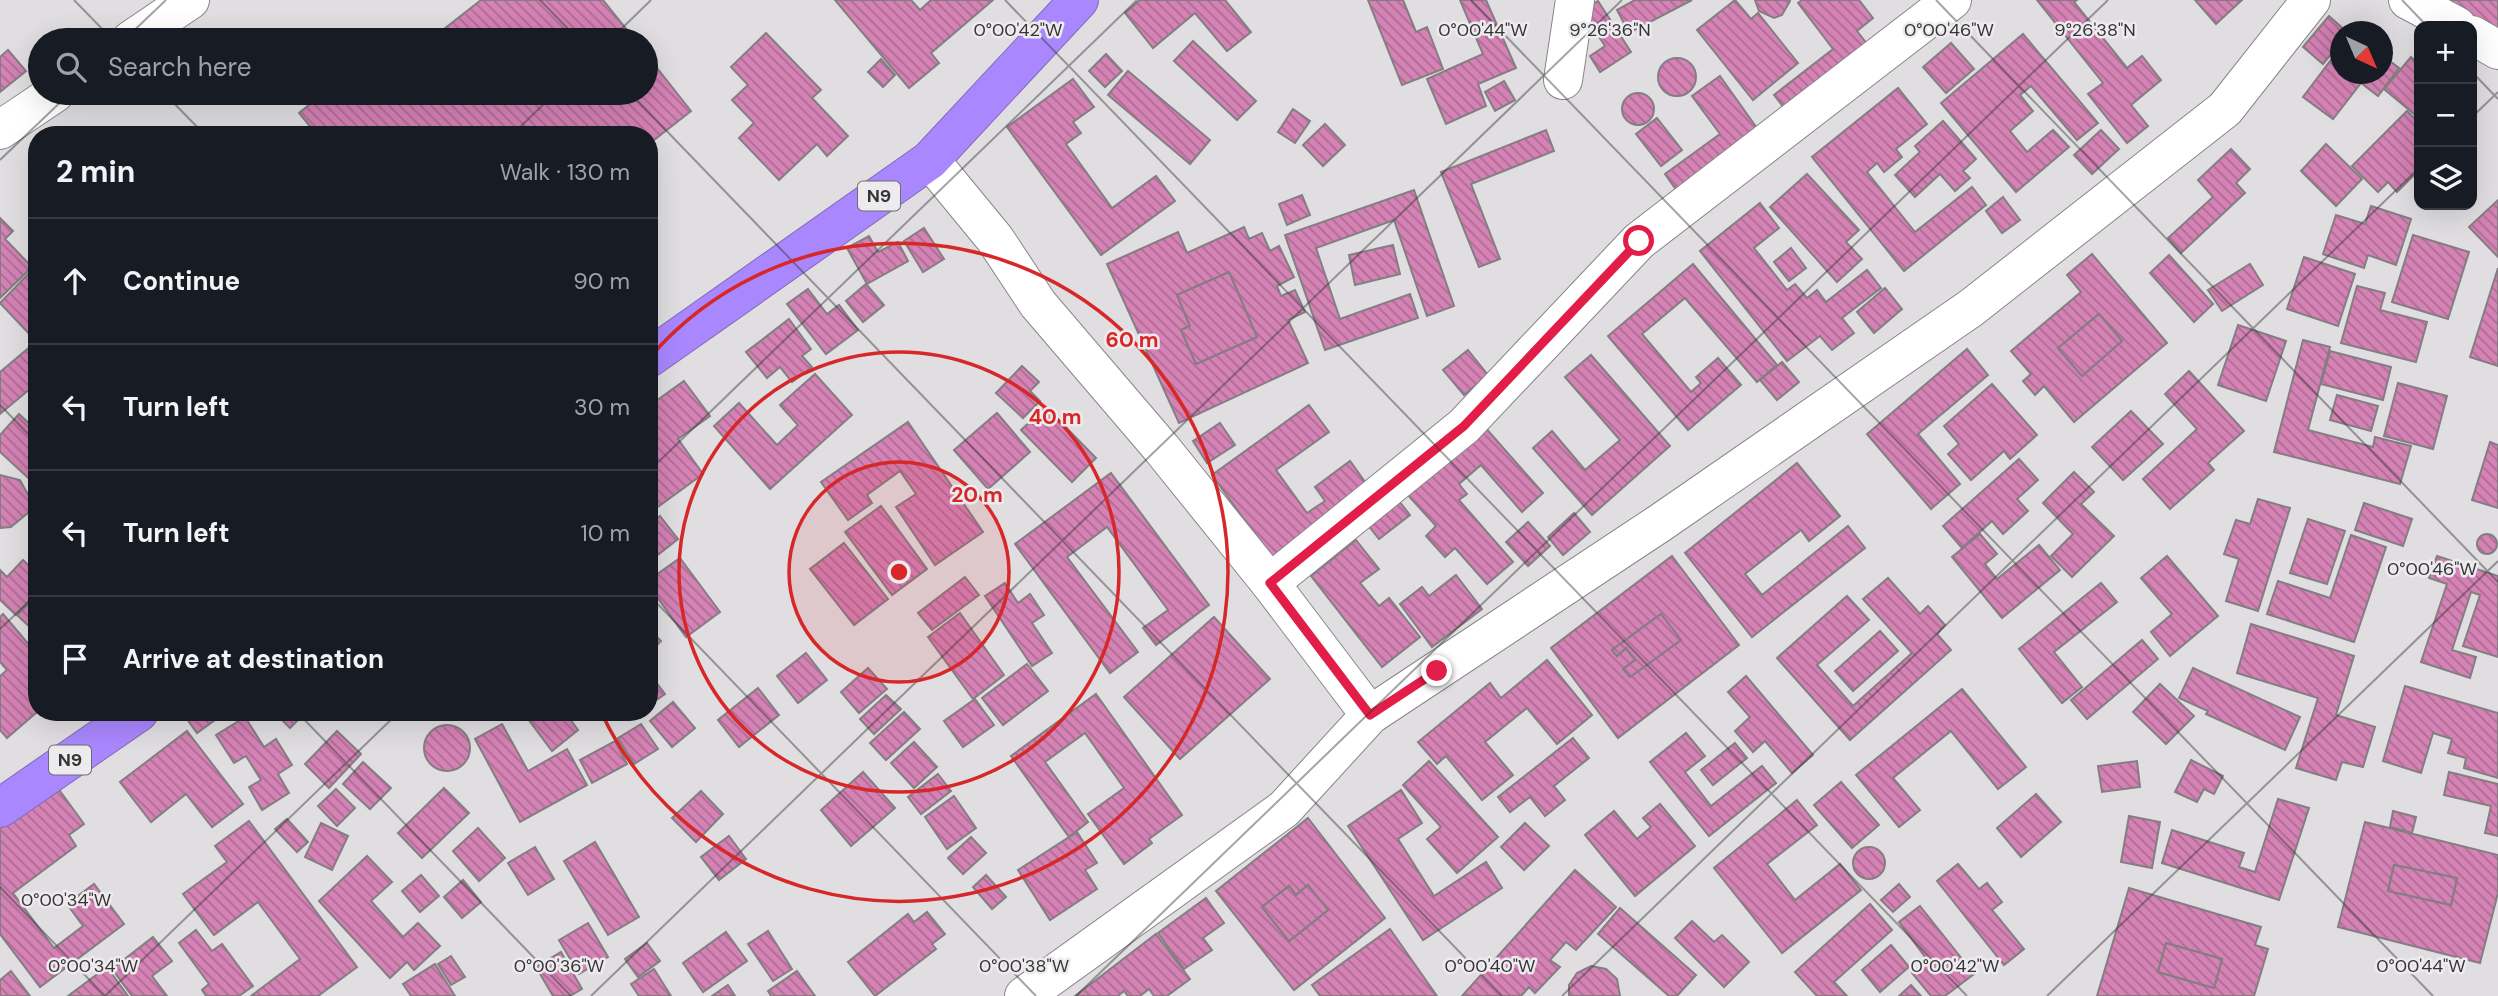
<!DOCTYPE html>
<html lang="en">
<head>
<meta charset="utf-8">
<style>
  body { margin:0; font-family:"DM Sans",sans-serif; background:#20242c; color:#f1f3f6 }
  .controls { position:absolute; right:21px; top:21px; display:grid; overflow:hidden; border-radius:14px; box-shadow:0 7px 28px #0002 }
  .controls button { width:63px; height:63px; display:grid; place-items:center; padding:0; border:0; border-bottom:2px solid #363941; background:#171b24; color:#f1f3f6; font:35px sans-serif }
  .compass { position:absolute; left:2330px; top:21px; width:63px; height:63px; border-radius:50%; background:#171b24; box-shadow:0 7px 28px #0002; rotate:136deg }
  .stop { position:absolute; width:21px; height:21px; margin:-16px; border:5px solid #e11d48; border-radius:50%; background:#fff }
  .stop.end { background:#e11d48; border-color:#fff; box-shadow:0 2px 7px #0008 }
  .list { margin:0; padding:0; list-style:none }
  h2 { display:flex; justify-content:space-between; align-items:center; height:91px; margin:0; padding:0 28px; font-size:30px }
  h2 small { font-size:23px; font-weight:400; color:#9ea1a6 }
  .list li { display:grid; grid-template-columns:46px 1fr auto; gap:21px; align-items:center; box-sizing:border-box; height:126px; padding:0 28px; border-top:2px solid #363941 }
  .list b { display:block; font-size:26px; white-space:nowrap }
  .list em { font-size:23px; font-style:normal; color:#9ea1a6 }
  .icon { flex:none; width:38px; height:38px; fill:none; stroke:currentColor; stroke-width:2; stroke-linecap:round; stroke-linejoin:round }
  .map { position:relative; flex:none; width:2498px; height:996px; overflow:hidden }
  .search { position:absolute; background:#171b24; box-shadow:0 7px 28px #0002; left:28px; top:28px; width:630px; height:77px; display:flex; align-items:center; gap:18px; box-sizing:border-box; padding:0 24px; border-radius:38px; color:#9ea1a6; font-size:26px }
  .panel { position:absolute; background:#171b24; box-shadow:0 7px 28px #0002; left:28px; top:126px; width:630px; height:595px; border-radius:28px }
  .map>svg:first-child { display:block }
  .building { fill:url(#building-back-hatch); stroke:#837e81; stroke-width:2; fill-rule:evenodd }
  .lines { fill:none; stroke-linecap:round; stroke-linejoin:round }
  .minor-casing { stroke:#89858a; stroke-width:40 }
  .highway-casing { stroke:#816ab8; stroke-width:40 }
  .minor { stroke:#fff; stroke-width:38 }
  .highway { stroke:#a987fe; stroke-width:38 }
  .route { stroke:#e11d48; stroke-width:9 }
  .ticks { fill:none; stroke:#363536; stroke-width:2; stroke-opacity:0.45 }
  .ring { fill:none; stroke:#d62828; stroke-width:3.5 }
  .labels { text-anchor:middle; dominant-baseline:central; stroke-width:5; stroke-linejoin:round; paint-order:stroke }
  .shield { fill:#eeebef; stroke:#6d6c6e; stroke-width:2 }
  .shield-label { font-size:18px; font-weight:bold; fill:#363536 }
  .ticks-label { font-size:18px; text-anchor:middle; fill:#363536; stroke:#eeebef; stroke-width:5; stroke-linejoin:round; paint-order:stroke }
  .centre { fill:#d62828; stroke:#eeebef; stroke-width:3.5 }
  .ring-label { font-size:21px; text-anchor:middle; font-weight:bold; fill:#d62828; stroke:#eeebef; stroke-width:5; stroke-linejoin:round; paint-order:stroke }
</style>
</head>
<body>
<div class="map">
<svg width="2498" height="996" viewBox="0 0 2498 996">
  <defs>
    <pattern id="building-back-hatch" width="6" height="6" patternUnits="userSpaceOnUse" patternTransform="scale(1.75)"><rect width="6" height="6" fill="#d582b5"/><path d="M-1 5l2 2M0 0l6 6M5-1l2 2" fill="none" stroke="#ae6b94"/></pattern>
  </defs>
  <rect width="100%" height="100%" fill="#e1dee2"/>
  <g class="building">
    <path d="M481,0H603L635,40H430Z"/>
    <path d="M835,0H911L920,10L931,0H993L931,53L939,63L909,88Z"/>
    <path d="M1140,0H1225L1251,32L1227,51L1195,13L1153,48L1125,13Z"/>
    <path d="M1368,0H1403L1416,32L1427,27L1443,69L1402,85Z"/>
    <path d="M1460,0H1486L1516,68L1478,84L1486,106L1446,124L1427,79L1483,54Z"/>
    <path d="M1635,0H1692L1629,33L1617,10Z"/>
    <path d="M1735,0L1751,19L1758,13L1798,63L1753,100L1697,30Z"/>
    <path d="M1755,0H1790V1L1782,15L1774,18L1759,11Z"/>
    <path d="M1802,0H1859L1873,18L1857,31L1871,49L1788,113L1774,95L1833,49L1798,3Z"/>
    <path d="M2037,0H2077L2074,2L2127,68L2142,56L2161,80L2131,105L2148,126L2127,143L2088,94L2103,83Z"/>
    <path d="M2195,0H2242L2216,24Z"/>
    <path d="M2435,0H2498V41Z"/>
    <path d="M1598,1L1631,52L1600,72L1590,56L1605,46L1582,11Z"/>
    <path d="M2329,16L2347,32H2340V43L2323,64L2303,47Z"/>
    <path d="M766,33L821,90L812,98L848,136L827,156L817,144L779,180L739,138L754,123L732,100L748,85L731,67Z"/>
    <path d="M2023,34L2098,123L2077,140L2031,86L2020,95L2033,111L2010,131L2027,152L2053,130L2069,147L2016,192L1941,103Z"/>
    <path d="M1193,41L1256,101L1237,120L1174,61Z"/>
    <path d="M1951,43L1974,69L1946,93L1923,67Z"/>
    <path d="M2340,48V74H2382V55L2399,68L2378,96L2361,83L2333,119L2303,97Z"/>
    <path d="M8,50L26,71L0,92V57Z"/>
    <path d="M646,54L691,111L649,144V135H317L299,113L324,93H341L350,104L365,93H646Z"/>
    <path d="M1106,54L1122,71L1105,87L1089,71Z"/>
    <path d="M2411,57L2419,64V118L2384,89Z"/>
    <circle cx="1677" cy="77" r="19"/>
    <path d="M881,59L895,75L883,87L868,72Z"/>
    <path d="M1128,71L1210,140L1190,164L1108,95Z"/>
    <path d="M1720,76L1759,131L1677,191L1665,174L1720,134L1692,96Z"/>
    <path d="M1073,79L1094,107L1073,122L1081,133L1066,144L1112,208L1156,176L1175,201L1101,255L1007,127Z"/>
    <path d="M1504,81L1515,100L1495,111L1485,92Z"/>
    <path d="M1898,88L1927,124L1896,149L1902,157L1884,172L1877,163L1867,172L1915,232L1972,187L1986,205L1904,271L1812,157Z"/>
    <circle cx="1638" cy="109" r="16"/>
    <path d="M1293,109L1310,121L1295,143L1278,132Z"/>
    <path d="M2407,111L2419,123V170L2397,192L2388,182L2378,192L2352,166Z"/>
    <path d="M1657,118L1682,150L1661,166L1636,134Z"/>
    <path d="M1943,121L1976,159L1963,171L1970,178L1955,191L1940,174L1915,197L1895,175L1920,152L1915,146Z"/>
    <path d="M1325,124L1345,145L1323,166L1303,145Z"/>
    <path d="M1546,130L1554,151L1471,184L1500,259L1479,267L1441,172Z"/>
    <path d="M2101,130L2119,149L2092,174L2074,155Z"/>
    <path d="M2326,144L2362,179L2336,206L2301,171Z"/>
    <path d="M2231,149L2250,169L2236,183L2245,193L2181,253L2168,238L2213,197L2198,180Z"/>
    <path d="M1807,174L1859,230L1846,242L1862,259L1837,282L1770,207Z"/>
    <path d="M1414,190L1454,306L1427,316L1394,220L1316,248L1340,319L1410,294L1418,318L1325,350L1285,235Z"/>
    <path d="M1302,195L1310,215L1287,225L1279,204Z"/>
    <path d="M2003,197L2020,220L2002,233L1986,211Z"/>
    <path d="M2498,200V257L2469,227Z"/>
    <path d="M1760,203L1779,228L1754,248L1787,290L1795,284L1807,298L1817,290L1826,302L1867,270L1881,288L1842,318L1854,333L1832,350L1820,336L1787,361L1700,251Z"/>
    <path d="M2371,206L2411,219L2396,265L2368,255L2364,268L2323,254L2336,215L2365,224Z"/>
    <path d="M0,218L13,231L5,239L32,267L0,298Z"/>
    <path d="M1244,227L1249,239L1262,233L1270,251L1279,246L1294,277L1277,286L1281,296L1295,290L1305,312L1288,320L1308,363L1179,423L1107,264L1178,232L1187,253ZM1229,272L1257,337L1196,364L1181,330L1190,326L1177,295Z"/>
    <path d="M924,228L944,259L923,272L904,241Z"/>
    <path d="M2413,235L2469,252L2448,319L2392,302Z"/>
    <path d="M869,236L878,252L898,242L908,261L867,284L847,248Z"/>
    <path d="M1393,245L1400,274L1355,285L1349,255Z"/>
    <path d="M1791,248L1806,268L1789,281L1774,262Z"/>
    <path d="M2092,254L2167,343L2074,422L2044,386L2035,395L2023,381L2031,374L2011,351L2081,292L2067,275ZM2099,314L2122,341L2082,376L2058,348Z"/>
    <path d="M2169,255L2213,304L2194,322L2150,273Z"/>
    <path d="M2304,257L2355,274L2338,326L2287,309Z"/>
    <path d="M1693,264L1777,365L1757,382L1685,298L1642,334L1691,392L1701,383L1696,377L1718,358L1741,385L1688,430L1608,336Z"/>
    <path d="M2250,264L2263,285L2222,311L2208,290Z"/>
    <path d="M37,265V337L34,339L0,303Z"/>
    <path d="M2498,268V366L2470,357Z"/>
    <path d="M1229,272L1257,337L1196,364L1181,330L1190,326L1177,295Z"/>
    <path d="M866,284L884,305L863,322L846,301Z"/>
    <path d="M2357,286L2385,293L2380,310L2427,322L2416,362L2341,343Z"/>
    <path d="M1885,288L1902,309L1874,333L1857,312Z"/>
    <path d="M808,289L827,314L839,305L858,330L826,354L787,304Z"/>
    <path d="M2099,314L2122,341L2082,376L2058,348Z"/>
    <path d="M789,319L811,349L802,356L812,367L792,382L780,367L767,378L746,352Z"/>
    <path d="M2238,325L2286,341L2266,401L2218,385Z"/>
    <path d="M2303,340L2330,347L2308,430L2373,447L2375,437L2411,446L2400,484L2274,452Z"/>
    <path d="M37,341V383L0,414V372Z"/>
    <path d="M1967,349L1988,375L1918,434L1960,484L1931,509L1867,434Z"/>
    <path d="M1468,350L1488,375L1464,395L1443,370Z"/>
    <path d="M2330,351L2391,367L2383,400L2321,384Z"/>
    <path d="M1591,355L1670,446L1592,515L1533,448L1552,431L1585,470L1620,440L1565,377Z"/>
    <path d="M1782,362L1799,382L1777,400L1760,380Z"/>
    <path d="M1022,366L1039,382L1030,391L1040,401L1023,418L996,393Z"/>
    <path d="M2189,371L2244,431L2208,463L2214,470L2170,509L2143,479L2197,429L2165,394Z"/>
    <path d="M815,374L852,415L770,489L714,426L739,403L777,445L798,425L780,405Z"/>
    <path d="M684,381L710,416L678,439L703,474L655,509L649,501V406Z"/>
    <path d="M2398,383L2447,396L2433,449L2384,436Z"/>
    <path d="M1992,384L2037,435L2010,459L2004,451L1971,480L1948,454L1959,444L1944,426Z"/>
    <path d="M2337,395L2378,406L2371,431L2330,420Z"/>
    <path d="M1309,405L1329,432L1276,470L1307,513L1325,501L1315,487L1350,461L1373,493L1277,565L1212,475Z"/>
    <path d="M1046,407L1096,458L1072,482L1021,430Z"/>
    <path d="M2131,411L2163,444L2123,480L2092,447Z"/>
    <path d="M997,413L1030,452L988,489L954,450Z"/>
    <path d="M19,414L37,431L36,485L0,452V435Z"/>
    <path d="M908,422L983,532L935,565L896,507L916,494L900,471L867,495L872,503L848,520L821,482Z"/>
    <path d="M1220,423L1235,445L1207,463L1193,441Z"/>
    <path d="M1483,425L1543,493L1522,512L1481,465L1459,484L1467,494L1459,500L1513,562L1487,584L1455,548L1445,557L1426,536L1436,526L1406,493Z"/>
    <path d="M2490,442L2498,445V508L2472,500Z"/>
    <path d="M2019,459L2038,480L2017,499L2028,511L2003,534L1992,521L1962,548L1943,526Z"/>
    <path d="M1797,463L1840,516L1809,541L1801,530L1745,574L1762,595L1848,526L1865,548L1752,637L1685,553Z"/>
    <path d="M2074,472L2094,492L2081,504L2114,536L2072,577L2051,556L2073,534L2043,503Z"/>
    <path d="M1111,473L1209,605L1156,645L1143,628L1168,610L1107,527L1067,557L1138,652L1110,673L1015,544Z"/>
    <path d="M0,475L20,480L31,500L29,512L11,527L0,528Z"/>
    <path d="M1395,496L1410,515L1379,539L1364,520Z"/>
    <path d="M2258,499L2290,508L2258,611L2226,601L2239,559L2224,554L2236,520L2250,524Z"/>
    <path d="M2364,503L2412,519L2403,546L2355,530Z"/>
    <path d="M881,506L927,569L892,595L845,532Z"/>
    <path d="M1574,513L1590,532L1563,555L1548,537Z"/>
    <path d="M660,516L678,539L655,557L649,550V525Z"/>
    <path d="M2308,519L2345,531L2327,584L2290,573Z"/>
    <path d="M1528,522L1550,546L1528,566L1506,542Z"/>
    <circle cx="2487" cy="544" r="10"/>
    <path d="M1980,534L1997,554L1985,564L1997,579L2039,545L2060,570L2002,618L1952,557Z"/>
    <path d="M2351,535L2386,547L2354,642L2267,614L2278,581L2330,598Z"/>
    <path d="M1356,540L1379,569L1360,583L1379,606L1389,598L1420,637L1382,667L1311,576Z"/>
    <path d="M844,543L888,599L854,625L810,569Z"/>
    <path d="M1672,556L1739,645L1618,738L1551,648ZM1661,614L1681,640L1630,677L1623,669L1635,660L1626,648L1617,656L1612,650Z"/>
    <path d="M2167,556L2218,616L2170,656L2151,632L2172,614L2141,578Z"/>
    <path d="M2437,556L2498,576V657L2463,646L2480,595L2471,592L2452,650L2476,657L2470,678L2421,662L2447,584L2429,578Z"/>
    <path d="M680,558L720,612L686,637L649,586V580Z"/>
    <path d="M23,560L37,573V592L16,615L0,600V570L7,577Z"/>
    <path d="M1456,575L1482,609L1432,647L1400,604L1422,587L1429,596Z"/>
    <path d="M965,577L979,595L932,630L918,613Z"/>
    <path d="M1888,578L1920,614L1928,606L1945,625L1937,634L1951,650L1850,740L1777,658L1847,596L1869,620L1817,665L1853,706L1912,653L1863,599Z"/>
    <path d="M1005,583L1018,603L1030,594L1044,615L1032,623L1052,653L1032,666L985,596Z"/>
    <path d="M2101,583L2117,602L2054,652L2082,687L2062,703L2019,649Z"/>
    <path d="M37,595V634L17,615Z"/>
    <path d="M960,613L1004,675L973,699L928,637Z"/>
    <path d="M3,614L37,654V712L7,738L0,730V676L7,670L0,662V617Z"/>
    <path d="M1661,614L1681,640L1630,677L1623,669L1635,660L1626,648L1617,656L1612,650Z"/>
    <path d="M1214,617L1270,679L1180,759L1124,697Z"/>
    <path d="M2251,624L2354,656L2336,715L2375,727L2363,767L2342,762L2336,780L2296,768L2318,698L2237,673Z"/>
    <path d="M649,629L661,641L649,653Z"/>
    <path d="M1880,631L1898,651L1853,691L1835,671Z"/>
    <path d="M2142,640L2158,659L2087,719L2071,700Z"/>
    <path d="M806,653L827,680L798,703L777,676Z"/>
    <path d="M1547,660L1592,715L1557,744L1527,708L1485,742L1513,775L1482,800L1446,756L1437,764L1418,742L1490,683L1501,698Z"/>
    <path d="M1027,664L1048,691L1003,725L982,698Z"/>
    <path d="M868,668L887,689L859,713L841,692Z"/>
    <path d="M2193,668L2300,717L2285,750L2206,714L2208,711L2179,698Z"/>
    <path d="M649,673L665,694L649,705Z"/>
    <path d="M1746,676L1813,755L1792,773L1765,741L1753,752L1735,731L1750,717L1728,692Z"/>
    <path d="M2160,684L2194,716L2166,744L2133,712Z"/>
    <path d="M2405,686L2498,713V778L2464,768L2466,758L2448,753L2452,739L2433,733L2421,773L2383,761Z"/>
    <path d="M758,688L779,715L739,747L718,720Z"/>
    <path d="M1962,689L2026,767L1998,789L1951,731L1893,778L1920,810L1899,827L1856,775Z"/>
    <path d="M1096,694L1182,815L1149,839L1152,843L1124,864L1088,814L1124,788L1085,733L1045,762L1088,822L1069,837L1011,756Z"/>
    <path d="M886,695L901,709L874,734L860,719Z"/>
    <path d="M975,699L994,725L963,747L944,721Z"/>
    <path d="M673,702L695,728L672,747L650,721Z"/>
    <path d="M182,712H226L197,733Z"/>
    <path d="M282,712H306L290,728L278,716Z"/>
    <path d="M537,712H565L578,730L552,751L528,719Z"/>
    <path d="M904,712L920,729L886,760L870,743Z"/>
    <path d="M245,717L264,747L276,739L292,765L278,774L289,793L262,810L249,787L261,780L246,756L234,763L216,735Z"/>
    <path d="M502,724L528,771L567,749L587,785L520,822L475,739Z"/>
    <path d="M641,724L658,749L634,764L618,738Z"/>
    <circle cx="447" cy="748" r="23"/>
    <path d="M187,731L243,804L212,827L186,794L151,822L120,782Z"/>
    <path d="M337,731L361,754L329,788L305,764Z"/>
    <path d="M1686,733L1705,756L1685,772L1711,806L1762,766L1776,783L1709,836L1650,762Z"/>
    <path d="M1573,738L1589,758L1554,786L1565,800L1545,816L1530,797L1510,812L1498,797Z"/>
    <path d="M615,741L627,764L592,783L580,760Z"/>
    <path d="M914,742L937,767L914,788L891,763Z"/>
    <path d="M1735,743L1747,758L1713,785L1701,770Z"/>
    <path d="M2191,760L2223,776L2214,794L2204,789L2197,802L2175,792Z"/>
    <path d="M1429,761L1498,837L1457,873L1427,839L1441,827L1403,785Z"/>
    <path d="M2137,761L2140,787L2102,792L2098,766Z"/>
    <path d="M363,762L391,788L370,809L343,784Z"/>
    <path d="M863,772L895,808L851,846L821,810Z"/>
    <path d="M2449,772L2498,784V836L2485,833L2491,806L2444,795Z"/>
    <path d="M938,774L951,791L921,814L908,797Z"/>
    <path d="M1841,782L1879,825L1852,848L1814,805Z"/>
    <path d="M55,784L84,824L69,835L76,846L13,893L54,948L83,926L67,904L94,884L124,924L40,987L0,934V825Z"/>
    <path d="M444,788L469,813L422,858L398,833Z"/>
    <path d="M336,789L355,808L337,826L318,806Z"/>
    <path d="M1401,790L1422,823L1398,839L1434,896L1486,862L1502,888L1423,940L1348,826Z"/>
    <path d="M701,791L723,814L696,842L672,818Z"/>
    <path d="M2036,794L2061,822L2021,857L1997,828Z"/>
    <path d="M954,796L976,828L947,849L925,817Z"/>
    <path d="M2278,799L2309,808L2279,900L2162,863L2172,830L2244,853L2239,867L2255,872Z"/>
    <path d="M1797,800L1817,825L1767,864L1795,900L1840,864L1861,890L1782,953L1714,868Z"/>
    <path d="M1660,804L1695,846L1635,896L1585,835L1614,811L1637,839L1651,827L1643,818Z"/>
    <path d="M2393,811L2416,817L2412,833L2390,827Z"/>
    <path d="M2129,816L2160,822L2152,868L2121,862Z"/>
    <path d="M1308,818L1385,918L1294,990L1216,891ZM1308,885L1328,910L1289,941L1262,907L1289,886L1296,895Z"/>
    <path d="M287,819L308,842L297,852L275,829Z"/>
    <path d="M249,821L357,967L318,996H251L300,959L258,902L214,935L183,894L227,862L215,846Z"/>
    <path d="M2365,822L2498,855V893L2480,963L2338,927ZM2394,865L2457,878L2451,905L2388,891Z"/>
    <path d="M321,823L348,836L332,870L305,857Z"/>
    <path d="M1525,823L1549,846L1524,870L1501,847Z"/>
    <path d="M478,828L505,858L479,881L453,851Z"/>
    <path d="M1077,832L1097,863L1085,870L1097,889L1050,920L1018,870Z"/>
    <path d="M729,836L746,859L719,880L701,857Z"/>
    <path d="M971,837L986,853L963,874L948,858Z"/>
    <path d="M595,842L639,917L608,935L564,861Z"/>
    <path d="M535,847L554,879L528,895L508,863Z"/>
    <circle cx="1869" cy="863" r="16"/>
    <path d="M367,856L392,882L371,901L403,937L418,923L440,946L414,970L407,962L390,978L319,901Z"/>
    <path d="M1958,864L1979,889L1987,883L2002,902L1992,910L2024,949L2004,965L1937,881Z"/>
    <path d="M2394,865L2457,878L2451,905L2388,891Z"/>
    <path d="M1575,870L1616,907L1576,950L1566,942L1550,960L1560,967L1535,993L1529,987L1521,996H1462Z"/>
    <path d="M421,875L439,896L420,912L402,891Z"/>
    <path d="M986,875L1006,897L992,909L973,887Z"/>
    <path d="M463,880L481,902L462,918L444,897Z"/>
    <path d="M1899,884L1910,897L1893,912L1881,900Z"/>
    <path d="M1308,885L1328,910L1289,941L1262,907L1289,886L1296,895Z"/>
    <path d="M2129,888L2261,927L2255,945L2268,949L2254,996H2097ZM2166,943L2222,959L2214,988L2158,972Z"/>
    <path d="M1206,898L1224,923L1203,938L1212,950L1184,969L1158,933Z"/>
    <path d="M1870,904L1892,930L1834,982L1847,996H1817L1795,972Z"/>
    <path d="M1920,906L1974,974L1945,996H1931L1912,973L1928,961L1899,922Z"/>
    <path d="M1620,908L1696,975L1677,996H1669L1598,934Z"/>
    <path d="M927,912L945,934L932,944L936,949L875,996L848,962L908,914L914,922Z"/>
    <path d="M1692,921L1714,942L1722,935L1749,962L1724,987L1675,938Z"/>
    <path d="M588,923L608,957L579,974L559,940Z"/>
    <path d="M1390,929L1437,996H1320L1312,985Z"/>
    <path d="M196,930L212,951L222,944L253,986L239,996H206L202,990L209,984L179,943Z"/>
    <path d="M768,931L792,969L773,981L748,944Z"/>
    <path d="M726,932L747,961L703,992L683,963Z"/>
    <path d="M1156,934L1190,979L1167,996H1154L1149,989L1140,996H1128L1124,991L1118,996H1075Z"/>
    <path d="M153,937L172,961L152,976L167,996H132L112,969Z"/>
    <path d="M647,943L660,961L638,977L625,959Z"/>
    <path d="M2166,943L2222,959L2214,988L2158,972Z"/>
    <path d="M1891,945L1909,967L1880,992L1862,970Z"/>
    <path d="M561,952L582,989L570,996H553L536,967Z"/>
    <path d="M451,956L465,977L451,985L438,964Z"/>
    <path d="M435,964L455,996H411L403,984Z"/>
    <path d="M1591,966L1606,969L1617,979L1620,996H1569V985L1577,973Z"/>
    <path d="M107,967L128,996H68Z"/>
    <path d="M654,969L671,996H639L631,984Z"/>
    <path d="M11,971L30,996H0V980Z"/>
    <path d="M797,971L815,996H771L768,991Z"/>
    <path d="M728,985L735,996H712Z"/>
    <path d="M1911,985L1921,996H1899Z"/>
  </g>
  <g class="lines">
    <defs>
      <g id="minor">
        <path d="M2408,0L2457,26"/>
        <path d="M2472,35L2498,50"/>
        <path d="M131,40L190,0"/>
        <path d="M1563,80L1575,0"/>
        <path d="M0,130L55,93"/>
        <path d="M930,160L995,239L1038,304L1162,449L1270,583L1370,715"/>
        <path d="M1270,583L1464,426L1639,241L1952,0"/>
        <path d="M1024,996L1284,809L1370,715L1660,523L1971,308L2225,109L2311,0"/>
      </g>
      <g id="highway">
        <path d="M649,358L930,160L1079,0"/>
        <path d="M0,808L139,712"/>
      </g>
    </defs>
    <use href="#minor" class="minor-casing"/>
    <use href="#highway" class="highway-casing"/>
    <use href="#minor" class="minor"/>
    <use href="#highway" class="highway"/>
  </g>
  <g class="lines">
    <path class="route" d="M1437,671L1370,715L1270,583L1464,426L1639,241"/>
  </g>
  <path class="ticks" d="M74,0L113,40M540,0L579,40M1005,0L1967,996M1471,0L2433,996M1936,0L2498,582M2402,0L2427,26M124,40L166,0M610,40L651,0M2472,72L2498,99M164,93L205,135M630,93L1502,996M2472,117L2498,92M512,135L555,93M0,160L70,93M0,405L37,443M649,471L1137,0M649,595L1036,996M0,629L37,594M297,712L571,996M0,887L105,996M105,996L399,712M591,996L1622,0M1076,996L2108,0M1562,996L2419,168M2047,996L2498,561"/>
  <circle cx="899" cy="572" r="110" fill="#d62828" fill-opacity=".12"/>
  <g class="ring">
    <circle cx="899" cy="572" r="110"/>
    <circle cx="899" cy="572" r="220"/>
    <path d="M651 356A329 329 0 1 1 602 714"/>
  </g>
  <g class="labels">
    <g class="shield">
      <rect x="858" y="181.5" width="42" height="29" rx="5"/>
      <rect x="49" y="745.5" width="42" height="29" rx="5"/>
    </g>
    <g class="shield-label">
      <text x="879" y="196">N9</text>
      <text x="70" y="760">N9</text>
    </g>
  </g>
  <g class="ticks-label">
    <text x="1610" y="36">9°26'36"N</text>
    <text x="2095" y="36">9°26'38"N</text>
    <text x="1018" y="36">0°00'42"W</text>
    <text x="1483" y="36">0°00'44"W</text>
    <text x="1949" y="36">0°00'46"W</text>
    <text x="2432" y="575">0°00'46"W</text>
    <text x="66" y="906">0°00'34"W</text>
    <text x="93" y="972">0°00'34"W</text>
    <text x="559" y="972">0°00'36"W</text>
    <text x="1024" y="972">0°00'38"W</text>
    <text x="1490" y="972">0°00'40"W</text>
    <text x="1955" y="972">0°00'42"W</text>
    <text x="2421" y="972">0°00'44"W</text>
  </g>
  <circle cx="899" cy="572" r="10" class="centre"/>
  <g class="ring-label">
    <text x="1132" y="347">60 m</text>
    <text x="1055" y="424">40 m</text>
    <text x="977" y="502">20 m</text>
  </g>
</svg>
<div class="controls">
<button>+</button>
<button>−</button>
<button><svg class="icon" aria-label="layers" viewBox="0 0 24 24"><path d="M12 4l9 5-9 5-9-5zM3 14l9 5 9-5"/></svg></button>
</div>
<svg class="compass" viewBox="-18 -18 36 36"><path d="M0-13l5 13h-10z" fill="#e53935"/><path d="M0 13l5-13h-10z" fill="#9ea1a6"/></svg>
<div class="stop" style="left:1639px;top:241px"></div>
<div class="stop end" style="left:1437px;top:671px"></div>
<div class="search"><svg class="icon" aria-label="search" viewBox="0 0 24 24"><circle cx="10" cy="10" r="6"/><path d="M15 15l6 6"/></svg>Search here</div>
<section class="panel">
<h2>2 min<small>Walk · 130 m</small></h2>
<ul class="list">
<li><svg class="icon" aria-label="ahead" viewBox="0 0 24 24"><path d="M12 20V5M6 11l6-6 6 6"/></svg><div><b>Continue</b></div><em>90 m</em></li>
<li><svg class="icon" aria-label="left" viewBox="0 0 24 24"><path d="M17 20v-9H6M10 6l-5 5 5 5"/></svg><div><b>Turn left</b></div><em>30 m</em></li>
<li><svg class="icon" aria-label="left" viewBox="0 0 24 24"><path d="M17 20v-9H6M10 6l-5 5 5 5"/></svg><div><b>Turn left</b></div><em>10 m</em></li>
<li><svg class="icon" aria-label="arrive" viewBox="0 0 24 24"><path d="M6 21V4h12l-3 4 3 4H6"/></svg><div><b>Arrive at destination</b></div></li>
</ul>
</section>
</div>
</body>
</html>
